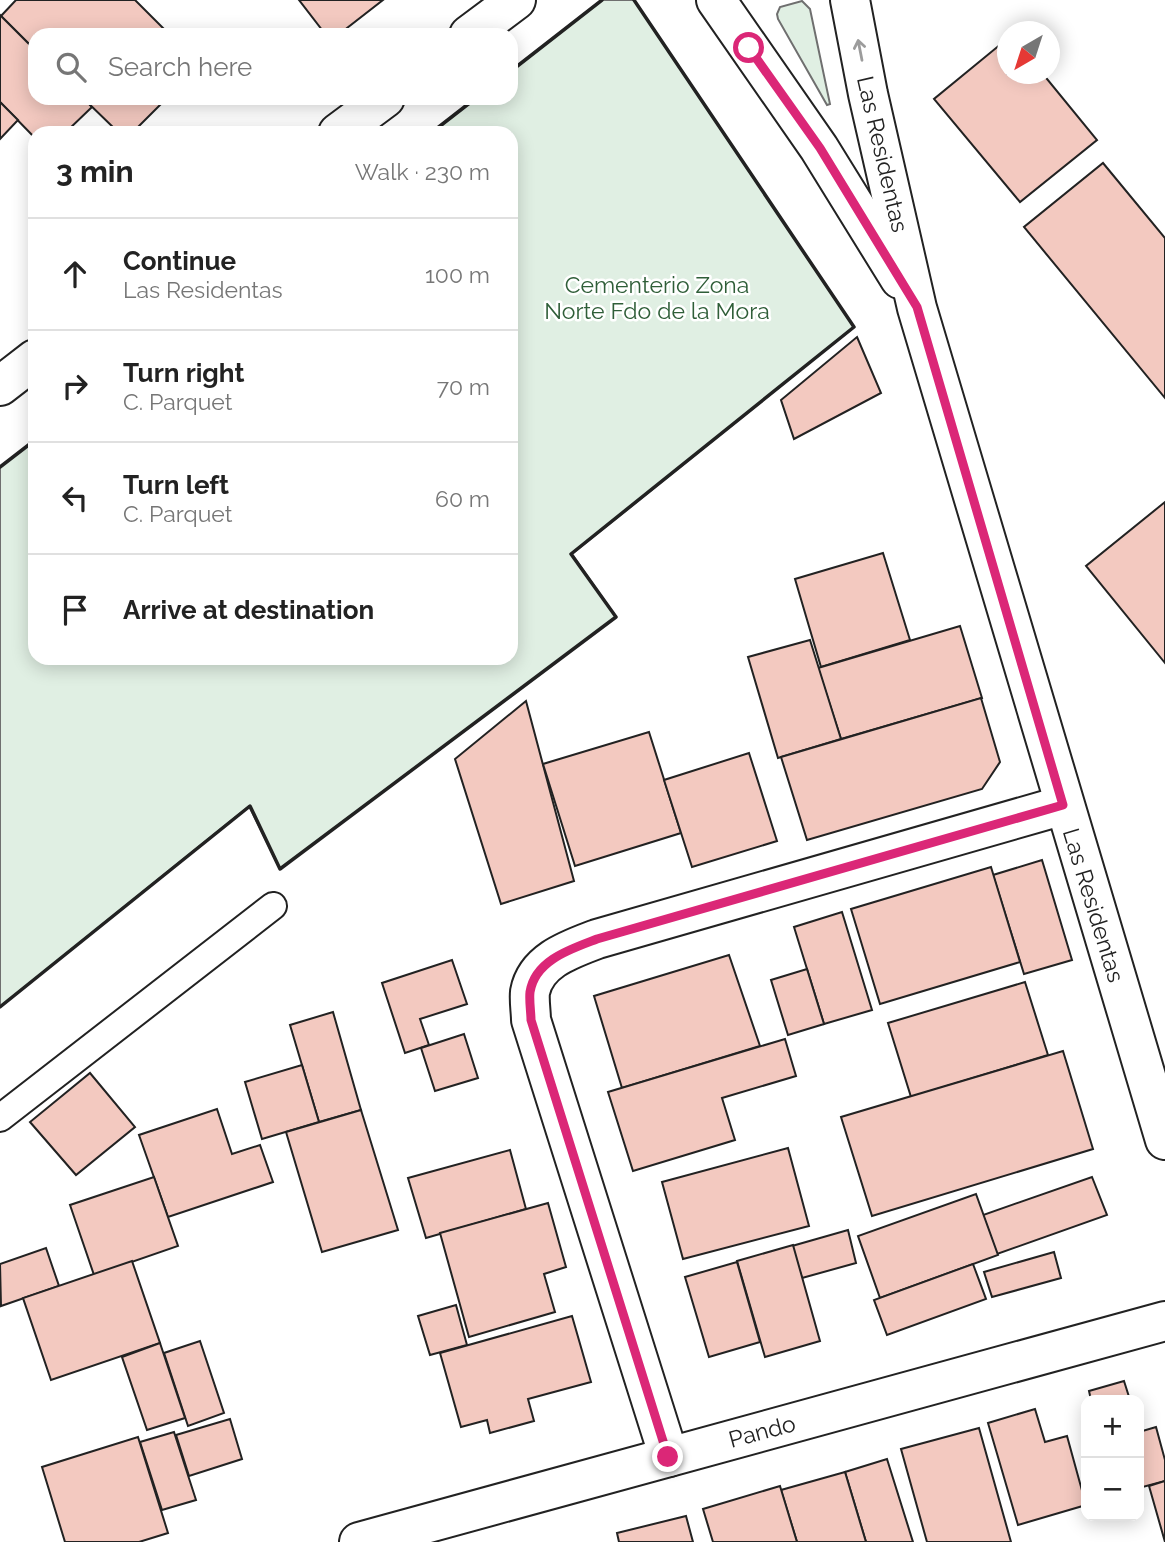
<!DOCTYPE html>
<html lang="en">
<head>
<meta charset="utf-8">
<style>
  body { margin:0; font-family:Raleway,sans-serif; background:#f6f6f6; color:#222 }
  .controls { position:absolute; right:21px; bottom:21px; display:grid; overflow:hidden; border-radius:14px; box-shadow:0 4px 18px #0003 }
  .controls button { width:63px; height:63px; display:grid; place-items:center; padding:0; border:0; border-bottom:2px solid #e0e0e0; background:#fff; color:#222; font:35px sans-serif }
  .compass { position:absolute; left:997px; top:21px; width:63px; height:63px; border-radius:50%; background:#fff; box-shadow:0 4px 18px #0003; rotate:219deg }
  .stop { position:absolute; width:21px; height:21px; margin:-16px; border:5px solid #db2777; border-radius:50%; background:#fff }
  .stop.end { background:#db2777; border-color:#fff; box-shadow:0 2px 7px #0008 }
  .list { margin:0; padding:0; list-style:none }
  h2 { display:flex; justify-content:space-between; align-items:center; height:91px; margin:0; padding:0 28px; font-size:30px }
  h2 small { font-size:23px; font-weight:400; color:#767676 }
  .list li { display:grid; grid-template-columns:46px 1fr auto; gap:21px; align-items:center; box-sizing:border-box; height:112px; padding:0 28px; border-top:2px solid #e0e0e0 }
  .list b { display:block; font-size:26px; white-space:nowrap }
  .list p { margin:0; font-size:23px; white-space:nowrap; color:#767676 }
  .list em { font-size:23px; font-style:normal; color:#767676 }
  .icon { flex:none; width:38px; height:38px; fill:none; stroke:currentColor; stroke-width:2; stroke-linecap:round; stroke-linejoin:round }
  .map { position:relative; flex:none; width:1165px; height:1542px; overflow:hidden }
  .search { position:absolute; background:#fff; box-shadow:0 4px 18px #0003; left:28px; top:28px; width:490px; height:77px; display:flex; align-items:center; gap:18px; box-sizing:border-box; padding:0 24px; border-radius:21px; color:#767676; font-size:26px }
  .panel { position:absolute; background:#fff; box-shadow:0 4px 18px #0003; left:28px; top:126px; width:490px; height:539px; border-radius:21px }
  .map>svg:first-child { display:block }
  .green { fill:#e0efe3; stroke:#6f6f6f; stroke-width:2 }
  .building { fill:#f3c9c0; stroke:#222; stroke-width:2 }
  .lines { fill:none; stroke-linecap:round; stroke-linejoin:round }
  .service-casing { stroke:#222; stroke-width:30 }
  .minor-casing { stroke:#222; stroke-width:42 }
  .tertiary-casing { stroke:#222; stroke-width:42 }
  .secondary-casing { stroke:#222; stroke-width:42 }
  .service { stroke:#fff; stroke-width:26 }
  .minor { stroke:#fff; stroke-width:38 }
  .tertiary { stroke:#fff; stroke-width:38 }
  .secondary { stroke:#fff; stroke-width:38 }
  .wall { stroke:#222; stroke-width:3.5 }
  .oneway { stroke:#9c9c9c }
  .route { stroke:#db2777; stroke-width:9 }
  .labels { text-anchor:middle; dominant-baseline:central; stroke-width:5; stroke-linejoin:round; paint-order:stroke }
  .street-label { font-size:23px; fill:#222; stroke:#fff }
  .park-label { font-size:23px; fill:#2f5e38; stroke:#fff }
</style>
</head>
<body>
<div class="map">
<svg width="1165" height="1542" viewBox="0 0 1165 1542">
  <rect width="100%" height="100%" fill="#fff"/>
  <g class="green">
    <path d="M602,0H634L854,327L572,554L616,617L280,869L249,806L0,1007V467L35,440V658H511V133H431L476,98H511V71Z"/>
    <path d="M802,1L810,9L830,104L827,105L778,19L777,14L780,7Z"/>
  </g>
  <g class="building">
    <path d="M16,0H135L170,35H35V50L1,16Z"/>
    <path d="M299,0H383L338,35H326Z"/>
    <path d="M0,15L35,50V98H83L92,107L65,133H35V138L0,102Z"/>
    <path d="M1007,39V74H1043L1097,140L1020,202L934,99Z"/>
    <path d="M83,98H167L132,133H119Z"/>
    <path d="M0,102L18,120L0,139Z"/>
    <path d="M1103,163L1165,238V398L1024,227Z"/>
    <path d="M857,337L881,393L794,439L781,400Z"/>
    <path d="M1165,502V663L1086,566Z"/>
    <path d="M883,553L910,640L821,667L795,579Z"/>
    <path d="M960,626L982,698L841,739L818,668Z"/>
    <path d="M810,640L841,739L778,758L748,657Z"/>
    <path d="M981,698L1000,762L982,789L807,840L781,757Z"/>
    <path d="M526,701L574,881L501,904L455,759Z"/>
    <path d="M649,732L681,833L575,866L543,764Z"/>
    <path d="M749,753L777,841L692,867L664,780Z"/>
    <path d="M1042,860L1072,960L1024,974L993,875Z"/>
    <path d="M991,867L1020,962L880,1004L851,909Z"/>
    <path d="M842,912L872,1010L824,1024L794,927Z"/>
    <path d="M729,955L760,1046L622,1088L594,996Z"/>
    <path d="M452,960L467,1004L420,1019L429,1045L405,1053L382,983Z"/>
    <path d="M807,969L824,1024L788,1035L771,980Z"/>
    <path d="M1025,982L1048,1055L911,1097L888,1023Z"/>
    <path d="M333,1012L361,1110L319,1122L290,1025Z"/>
    <path d="M464,1034L478,1078L435,1091L421,1048Z"/>
    <path d="M785,1039L796,1076L722,1098L735,1140L633,1171L608,1092Z"/>
    <path d="M1063,1051L1093,1149L872,1216L841,1117Z"/>
    <path d="M302,1065L319,1122L262,1139L245,1082Z"/>
    <path d="M90,1073L135,1127L76,1175L30,1122Z"/>
    <path d="M217,1109L232,1154L260,1145L273,1182L168,1217L139,1135Z"/>
    <path d="M361,1110L398,1230L322,1252L286,1132Z"/>
    <path d="M788,1148L809,1226L683,1259L662,1182Z"/>
    <path d="M510,1150L526,1209L426,1238L408,1178Z"/>
    <path d="M154,1177L178,1246L94,1275L70,1205Z"/>
    <path d="M1092,1177L1107,1215L997,1254L983,1215Z"/>
    <path d="M976,1194L998,1255L880,1298L858,1236Z"/>
    <path d="M548,1203L566,1267L544,1274L555,1312L469,1337L440,1233Z"/>
    <path d="M848,1230L856,1263L802,1278L792,1246Z"/>
    <path d="M793,1245L820,1341L765,1357L737,1261Z"/>
    <path d="M46,1248L59,1286L1,1306L0,1264Z"/>
    <path d="M1054,1252L1061,1278L992,1297L984,1272Z"/>
    <path d="M132,1261L160,1343L51,1380L23,1298Z"/>
    <path d="M737,1262L760,1342L709,1357L685,1277Z"/>
    <path d="M973,1264L986,1299L887,1335L874,1300Z"/>
    <path d="M456,1305L467,1345L430,1355L418,1316Z"/>
    <path d="M572,1316L591,1382L528,1399L534,1421L490,1433L487,1420L461,1427L440,1353Z"/>
    <path d="M200,1341L224,1413L188,1426L164,1353Z"/>
    <path d="M160,1343L185,1418L147,1430L122,1357Z"/>
    <path d="M1124,1381L1130,1400H1091L1089,1391Z"/>
    <path d="M1035,1409L1045,1442L1067,1436L1086,1505L1018,1525L988,1423Z"/>
    <path d="M230,1419L242,1459L189,1476L176,1435Z"/>
    <path d="M1156,1427L1165,1460V1481L1139,1488V1432Z"/>
    <path d="M979,1428L1011,1542H927L901,1449Z"/>
    <path d="M174,1432L196,1500L162,1510L140,1442Z"/>
    <path d="M138,1437L168,1533L139,1542H65L42,1467Z"/>
    <path d="M887,1459L913,1542H866L845,1472Z"/>
    <path d="M845,1472L866,1542H797L781,1490Z"/>
    <path d="M1165,1481V1542L1149,1486Z"/>
    <path d="M780,1486L797,1542H713L703,1509Z"/>
    <path d="M686,1516L693,1542H619L617,1533Z"/>
  </g>
  <g class="lines">
    <defs>
      <path id="service" d="M0,1118L273,906"/>
      <g id="minor">
        <path d="M669,1457L531,1020C531,1012 529,1001 530,992C536,960 571,949 597,939L1064,805"/>
        <path d="M359,1542L1165,1321"/>
      </g>
      <g id="tertiary">
        <path d="M469,35L516,0"/>
        <path d="M338,133L385,98"/>
        <path d="M0,386L35,359"/>
      </g>
      <g id="secondary">
        <path d="M716,0L819,148L900,279"/>
        <path d="M850,0L868,94L917,308L1165,1140"/>
      </g>
    </defs>
    <use href="#service" class="service-casing"/>
    <use href="#minor" class="minor-casing"/>
    <use href="#tertiary" class="tertiary-casing"/>
    <use href="#secondary" class="secondary-casing"/>
    <use href="#service" class="service"/>
    <use href="#minor" class="minor"/>
    <use href="#tertiary" class="tertiary"/>
    <use href="#secondary" class="secondary"/>
    <g class="wall">
      <path d="M511,71L602,0"/>
      <path d="M431,133L476,98"/>
      <path d="M0,467L35,440"/>
      <path d="M0,1007L250,806L280,869L616,617L571,554L854,327L634,0"/>
    </g>
  </g>
  <defs><path id="oneway-shaft" d="M-6 0H5M1.5-3L5.5 0L1.5 3" fill="none" stroke-width="1.6" stroke-linecap="round" stroke-linejoin="round" transform="scale(1.75)"/></defs>
  <use class="oneway" href="#oneway-shaft" transform="translate(860 50) rotate(-101)"/>
  <g class="lines">
    <path class="route" d="M668,1457L531,1020C531,1012 529,1001 530,992C535,960 571,949 597,939L1063,805L917,307L820,148L749,48"/>
  </g>
  <g class="labels">
    <g class="street-label">
      <text transform="translate(883 154) rotate(77)">Las Residentas</text>
      <text transform="translate(1094 905) rotate(73)">Las Residentas</text>
      <text transform="translate(762 1431) rotate(-15)">Pando</text>
    </g>
    <g class="park-label">
      <text x="657" y="284">Cementerio Zona<tspan x="657" dy="26">Norte Fdo de la Mora</tspan></text>
    </g>
  </g>
</svg>
<div class="controls">
<button>+</button>
<button>−</button>
</div>
<svg class="compass" viewBox="-18 -18 36 36"><path d="M0-13l5 13h-10z" fill="#e53935"/><path d="M0 13l5-13h-10z" fill="#767676"/></svg>
<div class="stop" style="left:749px;top:48px"></div>
<div class="stop end" style="left:668px;top:1457px"></div>
<div class="search"><svg class="icon" aria-label="search" viewBox="0 0 24 24"><circle cx="10" cy="10" r="6"/><path d="M15 15l6 6"/></svg>Search here</div>
<section class="panel">
<h2>3 min<small>Walk · 230 m</small></h2>
<ul class="list">
<li><svg class="icon" aria-label="ahead" viewBox="0 0 24 24"><path d="M12 20V5M6 11l6-6 6 6"/></svg><div><b>Continue</b><p>Las Residentas</p></div><em>100 m</em></li>
<li><svg class="icon" aria-label="right" viewBox="0 0 24 24"><path d="M7 20v-9h11M14 6l5 5-5 5"/></svg><div><b>Turn right</b><p>C. Parquet</p></div><em>70 m</em></li>
<li><svg class="icon" aria-label="left" viewBox="0 0 24 24"><path d="M17 20v-9H6M10 6l-5 5 5 5"/></svg><div><b>Turn left</b><p>C. Parquet</p></div><em>60 m</em></li>
<li><svg class="icon" aria-label="arrive" viewBox="0 0 24 24"><path d="M6 21V4h12l-3 4 3 4H6"/></svg><div><b>Arrive at destination</b></div></li>
</ul>
</section>
</div>
</body>
</html>
